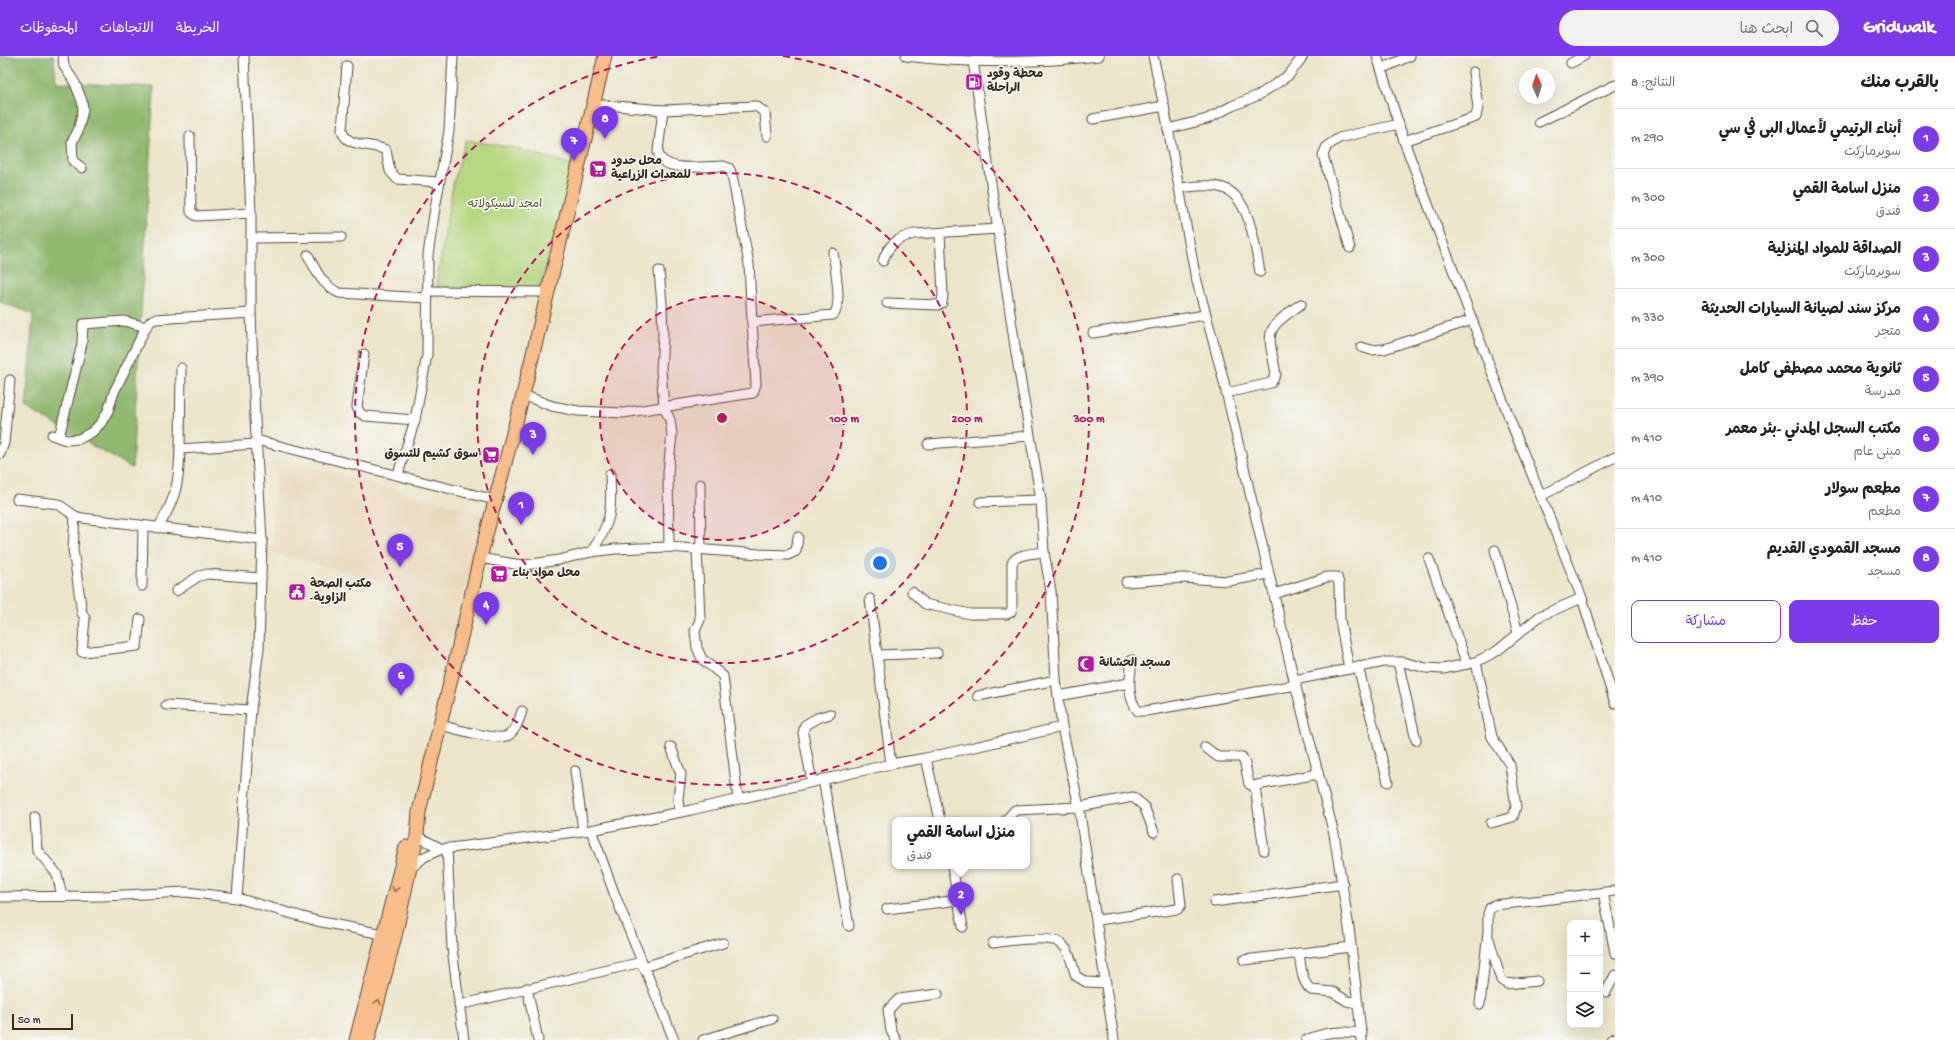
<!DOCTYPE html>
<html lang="ar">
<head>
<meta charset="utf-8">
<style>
  body { margin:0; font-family:"Gochi Hand","Playpen Sans Arabic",sans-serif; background:#f2f2f2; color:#222; direction:rtl }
  .controls { position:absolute; right:12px; bottom:12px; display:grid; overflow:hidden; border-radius:8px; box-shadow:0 4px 16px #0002 }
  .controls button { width:36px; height:36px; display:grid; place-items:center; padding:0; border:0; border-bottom:1px solid #e0e0e0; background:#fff; color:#222; font:20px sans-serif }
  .compass { position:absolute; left:1519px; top:12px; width:36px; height:36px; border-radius:50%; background:#fff; box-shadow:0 4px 16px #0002; rotate:357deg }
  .scale { position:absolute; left:12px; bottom:10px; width:61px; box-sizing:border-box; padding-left:4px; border:2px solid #3b2a1e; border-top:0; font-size:11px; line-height:14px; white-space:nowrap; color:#3b2a1e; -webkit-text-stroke:3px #f6f6f2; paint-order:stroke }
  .you { position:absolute; left:880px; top:507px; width:14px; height:14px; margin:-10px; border:3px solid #fff; border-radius:50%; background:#1a73e8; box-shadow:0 0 0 6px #1a73e833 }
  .badge { display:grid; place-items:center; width:26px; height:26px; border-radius:50%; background:#7c3aed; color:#fff; font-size:13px; font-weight:700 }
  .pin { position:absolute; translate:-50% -33px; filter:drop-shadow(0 1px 2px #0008) }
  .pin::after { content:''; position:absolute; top:21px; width:14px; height:12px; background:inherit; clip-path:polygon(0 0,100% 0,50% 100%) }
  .popup { position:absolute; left:892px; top:761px; width:138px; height:52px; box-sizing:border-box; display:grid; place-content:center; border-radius:8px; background:#fff; filter:drop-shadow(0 1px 3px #0005); font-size:13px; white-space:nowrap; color:#767676 }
  .popup b { font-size:15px; color:#222 }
  .popup::after { content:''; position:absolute; left:50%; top:100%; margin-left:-8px; border:8px solid transparent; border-top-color:#fff }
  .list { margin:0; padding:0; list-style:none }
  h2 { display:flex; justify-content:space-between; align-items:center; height:52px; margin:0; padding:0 16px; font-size:17px }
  h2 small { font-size:13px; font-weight:400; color:#767676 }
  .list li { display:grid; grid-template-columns:26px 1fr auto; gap:12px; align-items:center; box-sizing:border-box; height:60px; padding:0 16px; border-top:1px solid #e0e0e0 }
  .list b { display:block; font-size:15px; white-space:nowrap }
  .list p { margin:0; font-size:13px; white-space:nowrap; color:#767676 }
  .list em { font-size:13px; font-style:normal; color:#767676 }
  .actions { display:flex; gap:8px; padding:12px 16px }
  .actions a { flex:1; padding:9px 0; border:1px solid #7c3aed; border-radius:8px; text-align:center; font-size:14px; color:#7c3aed }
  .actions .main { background:#7c3aed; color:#fff }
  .icon { flex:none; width:22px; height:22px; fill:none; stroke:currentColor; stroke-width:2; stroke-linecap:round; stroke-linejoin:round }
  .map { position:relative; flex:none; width:1615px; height:984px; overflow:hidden; direction:ltr }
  header { display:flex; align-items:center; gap:24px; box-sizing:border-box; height:56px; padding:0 20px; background:#7c3aed; color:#fff }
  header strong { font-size:19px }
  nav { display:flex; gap:22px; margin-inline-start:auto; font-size:14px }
  .search { width:280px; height:36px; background:#f2f2f2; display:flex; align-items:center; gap:10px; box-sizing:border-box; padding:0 14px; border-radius:22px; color:#767676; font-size:15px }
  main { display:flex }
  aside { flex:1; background:#fff }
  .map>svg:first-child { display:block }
  .built { fill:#ead8ba }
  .green { fill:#b5d77f; stroke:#78804e }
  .forest { fill:#90b86e; stroke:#667146 }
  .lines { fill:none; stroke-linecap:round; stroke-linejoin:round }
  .minor-casing { stroke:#564638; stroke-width:11 }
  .highway-casing { stroke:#564638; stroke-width:15 }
  .minor { stroke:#fff; stroke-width:9 }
  .highway { stroke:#f8bd89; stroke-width:13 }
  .oneway { stroke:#906c4e }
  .ring { fill:none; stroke:#c2185b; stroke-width:2; stroke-dasharray:7 5 }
  .labels { text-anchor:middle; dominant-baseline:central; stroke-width:3.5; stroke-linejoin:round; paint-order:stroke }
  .poi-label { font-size:12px; font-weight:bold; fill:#3b2a1e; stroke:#f6f6f2; text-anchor:start }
  .park-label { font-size:12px; fill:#5a5536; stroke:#f6f6f2 }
  .centre { fill:#c2185b; stroke:#f6f6f2; stroke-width:2 }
  .ring-label { font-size:12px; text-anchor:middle; font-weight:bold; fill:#c2185b; stroke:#f6f6f2; stroke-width:3.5; stroke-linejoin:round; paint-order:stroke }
</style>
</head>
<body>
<header>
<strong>Gridwalk</strong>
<div class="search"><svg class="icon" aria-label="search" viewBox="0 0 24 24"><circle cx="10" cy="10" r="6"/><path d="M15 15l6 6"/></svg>ابحث هنا</div>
<nav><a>الخريطة</a><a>الاتجاهات</a><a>المحفوظات</a></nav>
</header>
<main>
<aside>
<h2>بالقرب منك<small>النتائج: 8</small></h2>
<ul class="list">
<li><span class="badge">1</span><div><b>أبناء الرتيمي لأعمال البى في سي</b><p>سوبرماركت</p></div><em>290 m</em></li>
<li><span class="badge">2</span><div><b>منزل اسامة القمي</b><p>فندق</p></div><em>300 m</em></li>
<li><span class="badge">3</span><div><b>الصداقة للمواد المنزلية</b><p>سوبرماركت</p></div><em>300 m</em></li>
<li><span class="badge">4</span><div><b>مركز سند لصيانة السيارات الحديثة</b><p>متجر</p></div><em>330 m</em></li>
<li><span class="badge">5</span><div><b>ثانوية محمد مصطفى كامل</b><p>مدرسة</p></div><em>390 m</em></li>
<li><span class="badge">6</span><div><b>مكتب السجل المدني -بئر معمر</b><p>مبنى عام</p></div><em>410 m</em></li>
<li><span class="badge">7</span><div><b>مطعم سولار</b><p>مطعم</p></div><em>410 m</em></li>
<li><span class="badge">8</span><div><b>مسجد القمودي القديم</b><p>مسجد</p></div><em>410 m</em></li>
</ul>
<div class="actions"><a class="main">حفظ</a><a>مشاركة</a></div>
</aside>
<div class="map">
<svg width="1615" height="984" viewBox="0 0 1615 984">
  <rect width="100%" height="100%" fill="#f6f6f2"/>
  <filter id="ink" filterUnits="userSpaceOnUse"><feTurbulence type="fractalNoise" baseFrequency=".025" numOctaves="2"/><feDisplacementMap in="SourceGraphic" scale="8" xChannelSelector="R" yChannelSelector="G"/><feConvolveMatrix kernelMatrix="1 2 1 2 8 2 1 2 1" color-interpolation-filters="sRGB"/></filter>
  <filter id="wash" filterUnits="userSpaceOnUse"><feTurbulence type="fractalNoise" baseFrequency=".012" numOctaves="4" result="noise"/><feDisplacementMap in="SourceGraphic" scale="16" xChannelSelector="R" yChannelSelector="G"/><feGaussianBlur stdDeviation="0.9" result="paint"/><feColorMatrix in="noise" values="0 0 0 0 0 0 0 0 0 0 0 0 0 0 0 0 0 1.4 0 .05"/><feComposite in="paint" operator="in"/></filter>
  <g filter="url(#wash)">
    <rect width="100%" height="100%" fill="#ece5c9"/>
    <path class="built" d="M275,401L485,458L442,620L376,595L387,526L272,497Z"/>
    <path class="green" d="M466,84L514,92L574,109L538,239L436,230L453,128Z"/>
    <path class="forest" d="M0,0H54L56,26L154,31L132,412L26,352L33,258L0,246Z"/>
  </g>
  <g filter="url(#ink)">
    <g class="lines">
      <defs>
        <g id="minor">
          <path d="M63,0L64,10L75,27L82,45L83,54L78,75L72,86L73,105L82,112"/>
          <path d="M906,0C970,8 1036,7 1099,0"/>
          <path d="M1153,0L1164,50L1195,218L1222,318L1294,624L1334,778L1349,872L1362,984"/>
          <path d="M1377,0L1404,85L1514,374L1582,542L1615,647"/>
          <path d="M973,5L1016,297L1041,444L1044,496L1051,535L1056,624L1062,671L1079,751L1114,984"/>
          <path d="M1571,7L1584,0"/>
          <path d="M347,10L342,74C345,92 373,87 386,94L390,115L397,123L439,126"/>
          <path d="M1381,13L1410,0"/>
          <path d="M593,48L663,54L756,50L765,57L767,80"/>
          <path d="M663,54L658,95C660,118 706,110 723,110L729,112L732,119L749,208L752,266"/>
          <path d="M1093,63L1164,50"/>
          <path d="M1539,66L1615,29"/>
          <path d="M1168,73L1207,63L1232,50L1259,39L1289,19L1303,0"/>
          <path d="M190,80L191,156L196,160L251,157"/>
          <path d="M1404,85L1476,61L1478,51L1473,16"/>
          <path d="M1179,132C1191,131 1207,128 1219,131C1250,136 1255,191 1260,216"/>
          <path d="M251,182L341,181"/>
          <path d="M1350,192L1323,99L1327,90L1339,82L1399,68"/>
          <path d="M308,199C316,215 322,229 339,237L427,242"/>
          <path d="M883,205C888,189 897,182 914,178L998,173"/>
          <path d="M659,215L662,248L663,280L661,314L664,351L670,364L672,378L668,416L669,491"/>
          <path d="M427,235L548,236"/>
          <path d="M887,247L938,249L942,247L943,239L940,177"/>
          <path d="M1093,277L1205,259"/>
          <path d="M1361,291L1371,294L1384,293L1472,264"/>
          <path d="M364,298L357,351L360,357L365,360L415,364"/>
          <path d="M181,312L180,393L256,388"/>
          <path d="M1226,337L1271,327L1276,318C1268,274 1262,276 1301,248"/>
          <path d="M523,339L552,350L578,355L623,357L753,337L756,328L752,266L833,259C843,251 835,210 833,197"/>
          <path d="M52,379L66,384L79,383L92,376L101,367L108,355L114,336L146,271L151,265L155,263L251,257"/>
          <path d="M59,381L82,288L83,268L124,265L146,271"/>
          <path d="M256,384L495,444"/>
          <path d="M928,388L1029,380"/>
          <path d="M0,398L4,387L10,324"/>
          <path d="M398,418L415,364L427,299L428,199L435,152L449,75L453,0"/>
          <path d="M700,428L701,493"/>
          <path d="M1541,440L1615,401"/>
          <path d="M17,443L58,448L75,460L82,462L262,484"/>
          <path d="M980,446L1041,444"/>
          <path d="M75,460L73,493L82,557L85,562L82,596L137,590L140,563"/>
          <path d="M158,472C176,442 179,428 180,393"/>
          <path d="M697,492L700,564L695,575L697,592L702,603L723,620L738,743"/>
          <path d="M1495,494L1518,577"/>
          <path d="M591,496C612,467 612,453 610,418"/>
          <path d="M480,502L515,508L526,509L559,504L591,496L615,493L669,491L759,498L788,499L796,495L798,481"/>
          <path d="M1429,503L1467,608"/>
          <path d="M1126,526L1183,522L1228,525L1269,518"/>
          <path d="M142,530L143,470"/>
          <path d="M176,535L199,520L208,518L261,522"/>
          <path d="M912,536L925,548L970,558H1007L1011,556L1012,551V507C1017,497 1034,498 1044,496"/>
          <path d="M1274,538L1327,521H1337L1339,528L1340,564L1349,613"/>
          <path d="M870,543L891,708"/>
          <path d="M877,599L937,597"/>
          <path d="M1132,604C1130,621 1126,641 1138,655H1146L1296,629"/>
          <path d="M1398,606L1416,684"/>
          <path d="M1476,606L1492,681L1510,709L1516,751L1513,761L1491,767"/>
          <path d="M1358,611L1388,726"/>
          <path d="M1294,624L1384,606H1403L1426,612L1443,613L1476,606L1497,595L1540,560L1582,542"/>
          <path d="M978,640L1056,624"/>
          <path d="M1058,640L1129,627"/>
          <path d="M166,649L251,654"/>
          <path d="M440,669C452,672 500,686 509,679C516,674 520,662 522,655"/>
          <path d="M671,691L681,718L678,742L679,756"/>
          <path d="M1205,691L1218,701H1242L1245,708L1249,728L1255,731"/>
          <path d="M926,702L940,764"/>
          <path d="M575,715L583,774"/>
          <path d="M823,723L849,870"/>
          <path d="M812,726L803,677L805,669L817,662L830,658"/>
          <path d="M35,761L37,794L57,818L62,840"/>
          <path d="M1006,764L1015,754L1079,751L1133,741L1144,750L1154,776"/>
          <path d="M591,774L616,842L674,984"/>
          <path d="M417,780L442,793"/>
          <path d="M447,792L452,892L464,984"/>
          <path d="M1264,794L1255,731L1257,729L1318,718"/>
          <path d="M952,810L963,871"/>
          <path d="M410,813L424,801L442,793L591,774L691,754L891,708L926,702L1062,671"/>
          <path d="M1603,836L1615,897"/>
          <path d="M0,841L103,840L186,836L237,842L317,865L387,879"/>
          <path d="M237,842L251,654L259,592L262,484L255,363L251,257V157L244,0"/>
          <path d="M1214,846L1343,828"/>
          <path d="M887,853L959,844"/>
          <path d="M1097,864L1178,853L1181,849L1178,823"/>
          <path d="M1489,883L1501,924L1507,928L1537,925"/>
          <path d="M993,887C1007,885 1049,879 1060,887C1070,893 1072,909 1076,920L1086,926L1106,927"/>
          <path d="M1299,897C1301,910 1301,925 1311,934L1333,936L1347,945L1358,947"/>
          <path d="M1244,904L1351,891"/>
          <path d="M643,911L723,887"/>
          <path d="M527,932L538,984"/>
          <path d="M1606,936L1615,919"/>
          <path d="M1480,948L1488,876V858L1490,852L1494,849L1543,844L1615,835"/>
          <path d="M459,949L642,906"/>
          <path d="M703,984L772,963"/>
          <path d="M896,984L891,975L888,954L899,943L938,938"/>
          <path d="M1306,984C1327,975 1339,975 1362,977"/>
          <path d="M1611,984L1615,982"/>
        </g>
        <g id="highway">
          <path d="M356,984L406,791"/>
          <path d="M368,984L395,880L417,780L419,756L440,669L480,502L523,339L605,0"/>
        </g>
      </defs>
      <use href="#minor" class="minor-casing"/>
      <use href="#highway" class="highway-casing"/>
      <use href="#minor" class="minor"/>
      <use href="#highway" class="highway"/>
    </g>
    <defs><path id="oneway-chevron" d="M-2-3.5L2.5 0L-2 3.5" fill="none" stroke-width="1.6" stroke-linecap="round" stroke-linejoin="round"/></defs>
    <g class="oneway">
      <use href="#oneway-chevron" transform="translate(395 833) rotate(104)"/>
      <use href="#oneway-chevron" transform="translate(378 946) rotate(-75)"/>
    </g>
  </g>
  <circle cx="722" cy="362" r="122" fill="#c2185b" fill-opacity=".12"/>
  <g class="ring">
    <circle cx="722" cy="362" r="122"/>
    <circle cx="722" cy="362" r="245"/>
    <path d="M783 0A367 367 0 1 1 661 0"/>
  </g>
  <defs>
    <symbol id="fuel-square" viewBox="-11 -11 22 22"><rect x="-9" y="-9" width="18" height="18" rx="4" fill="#b5179e" stroke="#f6f6f2"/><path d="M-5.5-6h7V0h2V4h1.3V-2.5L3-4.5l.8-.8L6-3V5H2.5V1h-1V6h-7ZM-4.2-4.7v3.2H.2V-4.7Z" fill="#fff"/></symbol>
    <symbol id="supermarket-square" viewBox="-11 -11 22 22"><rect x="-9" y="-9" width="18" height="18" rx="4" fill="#b5179e" stroke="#f6f6f2"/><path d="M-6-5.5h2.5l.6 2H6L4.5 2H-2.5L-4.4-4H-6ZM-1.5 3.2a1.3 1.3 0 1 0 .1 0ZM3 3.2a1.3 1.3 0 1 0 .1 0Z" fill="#fff"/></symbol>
    <symbol id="civic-square" viewBox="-11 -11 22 22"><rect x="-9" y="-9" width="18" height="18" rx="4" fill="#b5179e" stroke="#f6f6f2"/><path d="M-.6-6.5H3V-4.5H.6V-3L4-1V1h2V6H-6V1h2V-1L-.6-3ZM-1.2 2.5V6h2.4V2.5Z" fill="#fff"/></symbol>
    <symbol id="mosque-square" viewBox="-11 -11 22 22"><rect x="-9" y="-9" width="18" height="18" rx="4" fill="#b5179e" stroke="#f6f6f2"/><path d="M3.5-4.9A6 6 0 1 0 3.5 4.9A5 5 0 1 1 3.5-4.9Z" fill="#fff"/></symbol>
  </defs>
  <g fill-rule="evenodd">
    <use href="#fuel-square" x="964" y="16" width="20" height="20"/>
    <use href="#supermarket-square" x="588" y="103" width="20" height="20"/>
    <use href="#supermarket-square" x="481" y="389" width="20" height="20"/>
    <use href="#supermarket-square" x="489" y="508" width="20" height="20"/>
    <use href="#civic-square" x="287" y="526" width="20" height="20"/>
    <use href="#mosque-square" x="1076" y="598" width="20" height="20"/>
  </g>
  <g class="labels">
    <g class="poi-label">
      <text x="987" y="19">محطة وقود<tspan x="987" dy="14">الراحلة</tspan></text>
      <text x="611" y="106">محل حدود<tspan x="611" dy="14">للمعدات الزراعية</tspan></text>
      <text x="478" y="399" text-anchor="end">سوق كشيم للتسوق</text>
      <text x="512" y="518">محل مواد بناء</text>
      <text x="310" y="529">مكتب الصحة<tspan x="310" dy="14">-الزاوية</tspan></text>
      <text x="1099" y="608">مسجد الحشانة</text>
    </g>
    <g class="park-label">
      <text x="505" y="149">امجد للسيكولاته</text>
    </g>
  </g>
  <circle cx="722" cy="362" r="6" class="centre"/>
  <g class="ring-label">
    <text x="844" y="366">100 m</text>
    <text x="967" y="366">200 m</text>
    <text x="1089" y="366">300 m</text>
  </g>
</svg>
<div class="controls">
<button>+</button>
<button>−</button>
<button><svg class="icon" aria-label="layers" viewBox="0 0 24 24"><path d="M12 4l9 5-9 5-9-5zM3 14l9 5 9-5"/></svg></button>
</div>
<svg class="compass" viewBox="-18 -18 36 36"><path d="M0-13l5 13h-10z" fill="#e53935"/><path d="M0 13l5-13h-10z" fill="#767676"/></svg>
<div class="scale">50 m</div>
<div class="you"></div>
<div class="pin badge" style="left:521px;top:469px">1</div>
<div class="pin badge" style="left:961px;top:859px">2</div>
<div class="popup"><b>منزل اسامة القمي</b>فندق</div>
<div class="pin badge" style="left:533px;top:399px">3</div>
<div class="pin badge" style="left:486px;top:569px">4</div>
<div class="pin badge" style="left:400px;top:511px">5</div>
<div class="pin badge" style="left:401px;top:640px">6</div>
<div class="pin badge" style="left:574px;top:105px">7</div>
<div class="pin badge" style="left:605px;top:83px">8</div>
</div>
</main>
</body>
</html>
